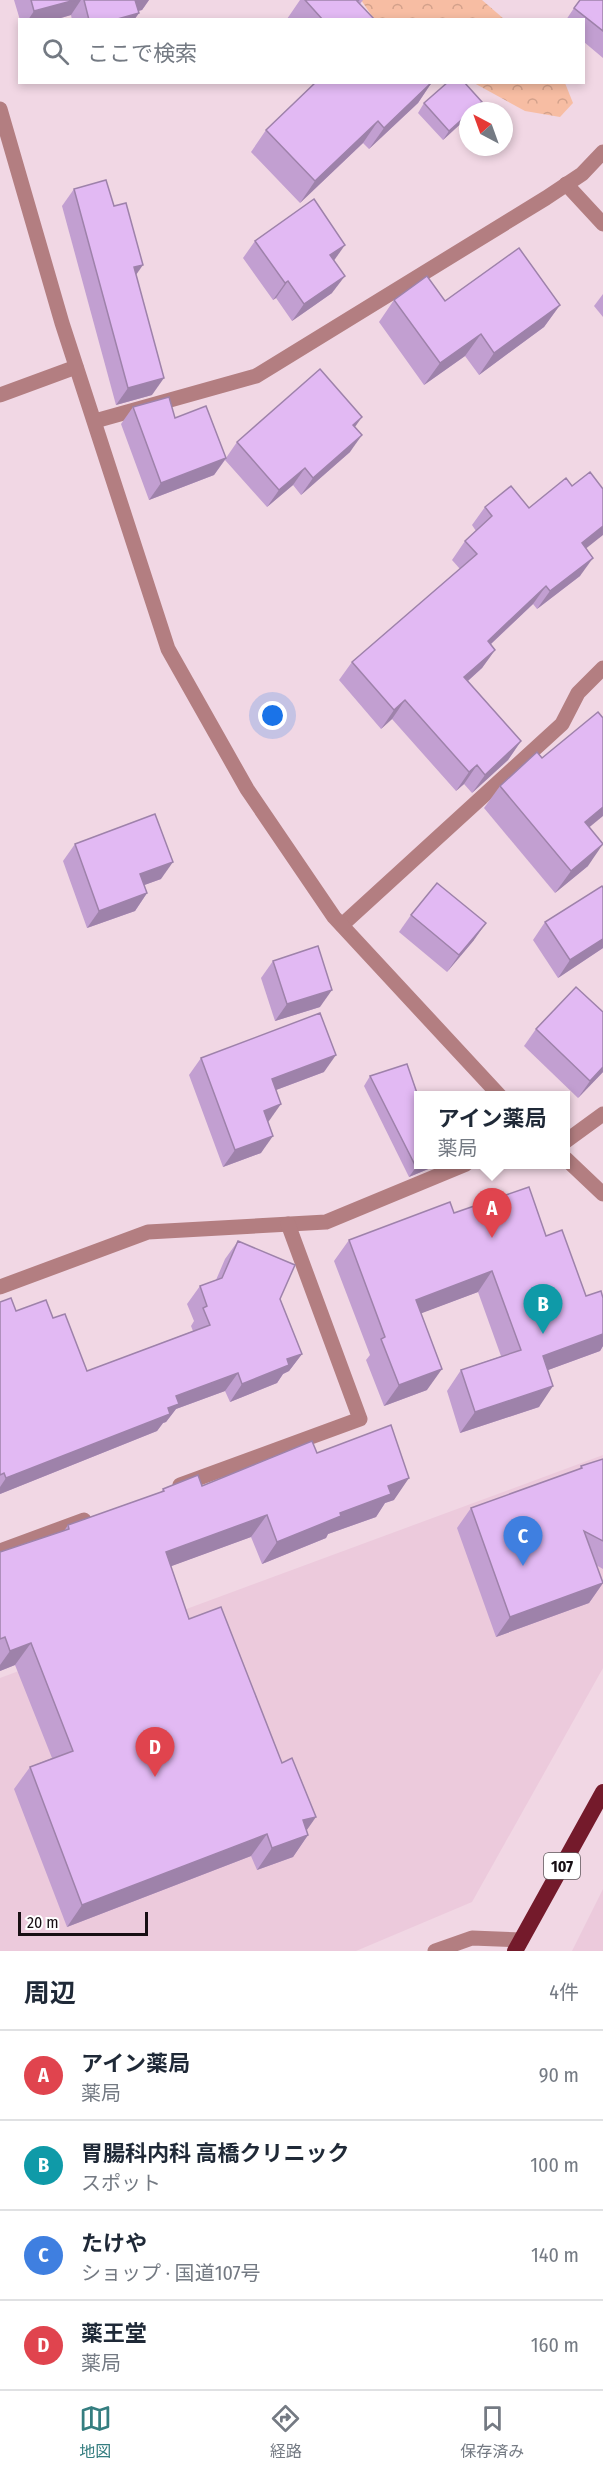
<!DOCTYPE html>
<html lang="ja">
<head>
<meta charset="utf-8">
<style>
  body { margin:0; font-family:"Fira Sans Condensed","Noto Sans JP",sans-serif; background:#f2f2f3; color:#1f2937 }
  .compass { position:absolute; left:459px; top:102px; width:54px; height:54px; border-radius:50%; background:#fff; box-shadow:0 3px 9px #0003; rotate:319deg }
  .scale { position:absolute; left:18px; bottom:15px; width:130px; box-sizing:border-box; padding-left:6px; border:3px solid #180f14; border-top:0; font-size:16px; line-height:21px; white-space:nowrap; color:#180f14; -webkit-text-stroke:4px #fff; paint-order:stroke }
  .you { position:absolute; left:273px; top:716px; width:21px; height:21px; margin:-15px; border:4px solid #fff; border-radius:50%; background:#1a73e8; box-shadow:0 0 0 9px #1a73e833 }
  .badge { display:grid; place-items:center; width:39px; height:39px; border-radius:50%; background:#357e80; color:#fff; font-size:20px; font-weight:700 }
  .pin { position:absolute; translate:-50% -50px; filter:drop-shadow(0 2px 3px #0008) }
  .pin::after { content:''; position:absolute; top:32px; width:21px; height:18px; background:inherit; clip-path:polygon(0 0,100% 0,50% 100%) }
  .popup { position:absolute; left:414px; top:1091px; width:156px; height:78px; box-sizing:border-box; display:grid; place-content:center; border-radius:0px; background:#fff; filter:drop-shadow(0 2px 4px #0005); font-size:20px; white-space:nowrap; color:#747a83 }
  .popup b { font-size:22px; color:#1f2937 }
  .popup::after { content:''; position:absolute; left:50%; top:100%; margin-left:-12px; border:12px solid transparent; border-top-color:#fff }
  .list { margin:0; padding:0; list-style:none }
  h2 { display:flex; justify-content:space-between; align-items:center; height:78px; margin:0; padding:0 24px; font-size:26px }
  h2 small { font-size:20px; font-weight:400; color:#747a83 }
  .list li { display:grid; grid-template-columns:39px 1fr auto; gap:18px; align-items:center; box-sizing:border-box; height:90px; padding:0 24px; border-top:2px solid #e0e1e3 }
  .list b { display:block; font-size:22px; white-space:nowrap }
  .list p { margin:0; font-size:20px; white-space:nowrap; color:#747a83 }
  .list em { font-size:20px; font-style:normal; color:#747a83 }
  .icon { flex:none; width:33px; height:33px; fill:none; stroke:currentColor; stroke-width:2; stroke-linecap:round; stroke-linejoin:round }
  .map { position:relative; flex:none; width:603px; height:1951px; overflow:hidden }
  .search { position:absolute; background:#fff; box-shadow:0 3px 9px #0003; left:18px; right:18px; top:18px; height:66px; display:flex; align-items:center; gap:15px; box-sizing:border-box; padding:0 21px; border-radius:0px; color:#747a83; font-size:22px }
  .sheet { height:438px; background:#fff }
  nav { display:flex; justify-content:space-around; align-items:center; box-sizing:border-box; height:84px; border-top:2px solid #e0e1e3; background:#fff; font-size:16px; color:#747a83 }
  nav a { display:grid; justify-items:center; gap:3px }
  nav .on { color:#357e80 }
  .map>svg:first-child { display:block }
  .built { fill:#eccadc }
  .forest { fill:url(#forest-crowns) }
  .lines { fill:none; stroke-linecap:round; stroke-linejoin:round }
  .service { stroke:#b37e81; stroke-width:15 }
  .minor { stroke:#b37e81; stroke-width:15 }
  .tertiary { stroke:#b37e81; stroke-width:15 }
  .trunk { stroke:#741a2b; stroke-width:16 }
  .wall { fill:#c29fd1 }
  .shaded-wall { fill:#9e82aa }
  .building { fill:#e2b9f3; stroke:#9e82aa; stroke-width:1.5 }
  .labels { text-anchor:middle; dominant-baseline:central; stroke-width:4.5; stroke-linejoin:round; paint-order:stroke }
  .shield { fill:#fff; stroke:#5d575a; stroke-width:1.5 }
  .shield-label { font-size:16px; font-weight:bold; fill:#180f14 }
</style>
</head>
<body>
<div class="map">
<svg width="603" height="1951" viewBox="0 0 603 1951">
  <defs>
    <pattern id="forest-crowns" width="20" height="18" patternUnits="userSpaceOnUse" patternTransform="scale(1.5)"><rect width="20" height="18" fill="#f7bda3"/><path d="M2 6a3 3 0 1 1 6 0M12 15a3 3 0 1 1 6 0" fill="none" stroke="#d3a18b"/></pattern>
  </defs>
  <rect width="100%" height="100%" fill="#f1d7e4"/>
  <g class="built">
    <path d="M603,1455V1668L472,1902L356,1951H0V1678Z"/>
    <path d="M603,1889V1951H572Z"/>
  </g>
  <g class="forest">
    <path d="M361,0H482L504,19H374Z"/>
    <path d="M474,83H565L573,103L560,117L525,111Z"/>
  </g>
  <g class="lines">
    <g class="service">
      <path d="M0,395L76,367"/>
      <path d="M566,1141L603,1114"/>
    </g>
    <g class="minor">
      <path d="M566,184L603,224"/>
      <path d="M95,421L256,376L546,198L582,174L603,152"/>
      <path d="M342,925L562,724L578,693L603,668"/>
      <path d="M0,1287L148,1232L326,1222L466,1164"/>
      <path d="M180,1485L360,1419L288,1224"/>
      <path d="M0,1551L84,1520"/>
      <path d="M435,1951L472,1938L521,1940"/>
    </g>
    <g class="tertiary">
      <path d="M0,109L62,323L168,649L247,789L334,917L500,1096"/>
      <path d="M566,1159L603,1194"/>
    </g>
    <path class="trunk" d="M515,1951L603,1792"/>
  </g>
  <g class="wall">
    <path d="M14,0H149L142,10L138,11L139,13L134,20H72L71,15L54,20H20Z"/>
    <path d="M300,0H363L360,4L375,20H288L287,19Z"/>
    <path d="M603,0V58L584,42V20H566L574,8Z"/>
    <path d="M432,82L418,103L369,149L363,143L300,203L251,152L266,130Z"/>
    <path d="M482,102L475,111H468V117L443,140L418,113L424,103Z"/>
    <path d="M74,189L114,206L136,274L152,395L116,405L62,206Z"/>
    <path d="M255,241L334,261L332,293L292,321L276,298L273,300L243,258Z"/>
    <path d="M603,294V317L594,306Z"/>
    <path d="M394,300L445,301L560,305L544,327L479,375L465,356L424,385L379,322Z"/>
    <path d="M133,407L175,418L226,458L237,442L355,428L350,452L301,495L293,485L267,507L225,460L214,475L149,500L121,424Z"/>
    <path d="M485,507L529,508L586,548L580,576L537,609L533,604L491,644L495,650L482,668L468,681L521,741L508,760L472,793L464,784L456,791L392,719L381,729L339,680L352,662L460,569L452,560L465,541L476,531L472,525Z"/>
    <path d="M500,786L589,828L588,866L555,893L484,808Z"/>
    <path d="M75,844L161,879L144,885L147,893L135,911L87,928L63,861Z"/>
    <path d="M603,888V948L558,978L533,940L545,922Z"/>
    <path d="M411,915L474,940L447,972L399,932Z"/>
    <path d="M273,961L320,1007L275,1021L261,978Z"/>
    <path d="M603,1012V1072L578,1098L524,1046L536,1029Z"/>
    <path d="M201,1058L324,1072L276,1090L261,1153L223,1167L189,1075Z"/>
    <path d="M370,1076L433,1167L409,1177L364,1086Z"/>
    <path d="M454,1213L546,1236L586,1296L603,1298V1346L600,1351L548,1370L539,1407L460,1433L447,1391L461,1370L501,1356L478,1292L421,1313L427,1390L384,1406L366,1360L370,1355L334,1261L349,1240Z"/>
    <path d="M238,1241L280,1299L302,1354L289,1371L283,1374L277,1383L230,1402L225,1391L176,1409L166,1422L163,1423L157,1431L0,1494V1302L16,1311L53,1318L87,1371L193,1331L191,1326L194,1321L187,1304L200,1286L216,1280L225,1259Z"/>
    <path d="M317,1453L394,1500L385,1503L376,1517L328,1534L326,1538L262,1564L251,1537L171,1566L189,1619L308,1835L293,1857L257,1870L251,1856L67,1927L14,1789L30,1767L52,1758L15,1665L0,1671V1552L64,1531L68,1525L161,1492L163,1489L202,1486Z"/>
    <path d="M603,1459V1569L596,1565L603,1583L589,1603L496,1637L457,1528L471,1508L579,1469L581,1466Z"/>
  </g>
  <g class="shaded-wall">
    <path d="M75,0H81L71,15L54,20H28L34,11Z"/>
    <path d="M133,0H149L142,10L123,15Z"/>
    <path d="M139,13L134,20H114Z"/>
    <path d="M432,82L418,103L369,149L384,128Z"/>
    <path d="M482,102L475,111H471Z"/>
    <path d="M468,114V117L443,140L449,131Z"/>
    <path d="M378,121L363,143L300,203L315,181Z"/>
    <path d="M345,245L333,262L330,255Z"/>
    <path d="M143,265L131,282L134,267Z"/>
    <path d="M345,276L332,293L292,321L304,304Z"/>
    <path d="M288,281L276,298L273,300L285,283Z"/>
    <path d="M560,305L544,327L479,375L494,353Z"/>
    <path d="M481,334L465,356L424,385L440,363Z"/>
    <path d="M164,378L152,395L116,405L128,388Z"/>
    <path d="M362,417L350,434L353,425Z"/>
    <path d="M362,435L350,452L301,495L313,478Z"/>
    <path d="M226,458L214,475L149,500L161,483Z"/>
    <path d="M305,468L293,485L267,507L279,490Z"/>
    <path d="M603,526V535L569,562L582,543Z"/>
    <path d="M593,558L580,576L537,609L550,591Z"/>
    <path d="M546,586L533,604L475,659L488,641Z"/>
    <path d="M495,650L482,668L451,696L464,677Z"/>
    <path d="M405,700L392,719L381,729L394,710Z"/>
    <path d="M521,741L508,760L472,793L485,775Z"/>
    <path d="M477,765L464,784L456,791L469,772Z"/>
    <path d="M603,807V816L569,844L585,822Z"/>
    <path d="M603,844L588,866L555,893L571,871Z"/>
    <path d="M173,862L161,879L128,891L140,874Z"/>
    <path d="M147,893L135,911L87,928L99,911Z"/>
    <path d="M486,923L474,940L447,972L459,955Z"/>
    <path d="M603,939V948L558,978L570,960Z"/>
    <path d="M332,990L320,1007L275,1021L287,1004Z"/>
    <path d="M336,1055L324,1072L260,1096L272,1079Z"/>
    <path d="M603,1067V1072L578,1098L590,1081Z"/>
    <path d="M281,1104L269,1121L252,1128L264,1111Z"/>
    <path d="M273,1136L261,1153L223,1167L235,1150Z"/>
    <path d="M423,1164H435L433,1167L409,1177L416,1167Z"/>
    <path d="M492,1271L478,1292L401,1321L416,1300Z"/>
    <path d="M603,1334V1346L600,1351L529,1377L543,1356Z"/>
    <path d="M302,1354L289,1371L283,1374L277,1383L230,1402L242,1384L287,1359Z"/>
    <path d="M442,1369L427,1390L384,1406L399,1385Z"/>
    <path d="M238,1373L225,1391L176,1409L166,1422L163,1423L157,1431L0,1494V1487L6,1478L176,1396Z"/>
    <path d="M553,1386L539,1407L460,1433L475,1412Z"/>
    <path d="M409,1478L394,1500L385,1503L376,1517L328,1534L326,1538L262,1564L277,1542L388,1486Z"/>
    <path d="M267,1515L251,1537L150,1574L166,1552Z"/>
    <path d="M603,1583L589,1603L496,1637L510,1617Z"/>
    <path d="M31,1643L15,1665L0,1671V1665L10,1651Z"/>
    <path d="M316,1817L302,1837L308,1835L293,1857L257,1870L272,1848L303,1820Z"/>
    <path d="M267,1834L251,1856L67,1927L82,1905Z"/>
  </g>
  <g class="building">
    <path d="M31,0H75L34,11Z"/>
    <path d="M84,0H135L139,13L114,20H89Z"/>
    <path d="M305,0H359L357,1L375,20H323Z"/>
    <path d="M580,0H603V31L574,8Z"/>
    <path d="M316,82H432L384,128L378,121L315,181L266,130Z"/>
    <path d="M448,82H464L482,102L471,111H468V114L449,131L424,103Z"/>
    <path d="M106,180L114,206L126,203L143,265L134,267L164,378L128,388L74,189Z"/>
    <path d="M314,199L345,245L330,255L345,276L304,304L288,281L285,283L255,241Z"/>
    <path d="M519,248L560,305L494,353L481,334L440,363L394,300L427,276L445,301Z"/>
    <path d="M320,369L362,417L353,425L362,435L313,478L305,468L279,490L237,442Z"/>
    <path d="M169,397L175,418L206,406L226,458L161,483L133,407Z"/>
    <path d="M590,472L603,489V526L582,543L593,558L550,591L546,586L488,641L495,650L464,677L521,741L485,775L477,765L469,772L405,700L394,710L352,662L477,554L465,541L492,516L485,507L511,486L529,508L566,478L572,486Z"/>
    <path d="M598,712L603,718V807L585,822L603,844L571,871L500,786L537,752L542,758Z"/>
    <path d="M155,814L173,862L140,874L147,893L99,911L75,844Z"/>
    <path d="M437,883L486,923L459,955L411,915Z"/>
    <path d="M602,886L603,888V939L570,960L545,922Z"/>
    <path d="M318,946L332,990L287,1004L273,961Z"/>
    <path d="M576,987L603,1012V1067L590,1081L536,1029Z"/>
    <path d="M320,1013L336,1055L272,1079L281,1104L264,1111L273,1136L235,1150L201,1058Z"/>
    <path d="M407,1064L418,1096V1164H423L416,1167L370,1076Z"/>
    <path d="M529,1187L546,1236L562,1230L586,1296L601,1291L603,1298V1334L543,1356L553,1386L475,1412L461,1370L521,1350L492,1271L416,1300L442,1369L399,1385L381,1339L385,1337L349,1240L450,1202L454,1213Z"/>
    <path d="M238,1241L295,1265L280,1299L302,1354L287,1359L289,1365L242,1384L238,1373L176,1396L179,1404L168,1408L170,1414L6,1478L4,1473L0,1475V1302L11,1298L16,1311L46,1300L53,1318L65,1314L87,1371L210,1325L203,1308L207,1306L200,1286L222,1278Z"/>
    <path d="M391,1425L409,1478L388,1486L391,1494L340,1513L341,1516L277,1542L267,1515L166,1552L189,1619L221,1607L282,1763L292,1758L316,1817L303,1820L308,1835L272,1848L267,1834L82,1905L30,1767L73,1751L31,1643L10,1651L5,1637L0,1639V1552L69,1529L68,1525L164,1491L163,1489L198,1475L202,1486L312,1441L317,1453Z"/>
    <path d="M603,1459V1541L584,1531L603,1583L510,1617L471,1508L582,1468L581,1466Z"/>
  </g>
  <g class="labels">
    <rect class="shield" x="544" y="1853" width="36" height="26" rx="4.5"/>
    <g class="shield-label">
      <text x="562" y="1866">107</text>
    </g>
  </g>
</svg>
<svg class="compass" viewBox="-18 -18 36 36"><path d="M0-13l5 13h-10z" fill="#e53935"/><path d="M0 13l5-13h-10z" fill="#747a83"/></svg>
<div class="scale">20 m</div>
<div class="you"></div>
<div class="pin badge" style="left:492px;top:1238px;background:#e0444e">A</div>
<div class="popup"><b>アイン薬局</b>薬局</div>
<div class="pin badge" style="left:543px;top:1334px;background:#0f9aa8">B</div>
<div class="pin badge" style="left:523px;top:1566px;background:#3f7fe0">C</div>
<div class="pin badge" style="left:155px;top:1777px;background:#e0444e">D</div>
<div class="search"><svg class="icon" aria-label="search" viewBox="0 0 24 24"><circle cx="10" cy="10" r="6"/><path d="M15 15l6 6"/></svg>ここで検索</div>
</div>
<section class="sheet">
<h2>周辺<small>4件</small></h2>
<ul class="list">
<li><span class="badge" style="background:#e0444e">A</span><div><b>アイン薬局</b><p>薬局</p></div><em>90 m</em></li>
<li><span class="badge" style="background:#0f9aa8">B</span><div><b>胃腸科内科 高橋クリニック</b><p>スポット</p></div><em>100 m</em></li>
<li><span class="badge" style="background:#3f7fe0">C</span><div><b>たけや</b><p>ショップ · 国道107号</p></div><em>140 m</em></li>
<li><span class="badge" style="background:#e0444e">D</span><div><b>薬王堂</b><p>薬局</p></div><em>160 m</em></li>
</ul>
</section>
<nav>
<a class="on"><svg class="icon" aria-label="map" viewBox="0 0 24 24"><path d="M3 6l6-2 6 2 6-2v14l-6 2-6-2-6 2zM9 4v14M15 6v14"/></svg>地図</a>
<a><svg class="icon" aria-label="directions" viewBox="0 0 24 24"><path d="M12 3l9 9-9 9-9-9zM9 14v-3h6M13 9l2 2-2 2"/></svg>経路</a>
<a><svg class="icon" aria-label="saved" viewBox="0 0 24 24"><path d="M7 4h10v16l-5-4-5 4z"/></svg>保存済み</a>
</nav>
</body>
</html>
